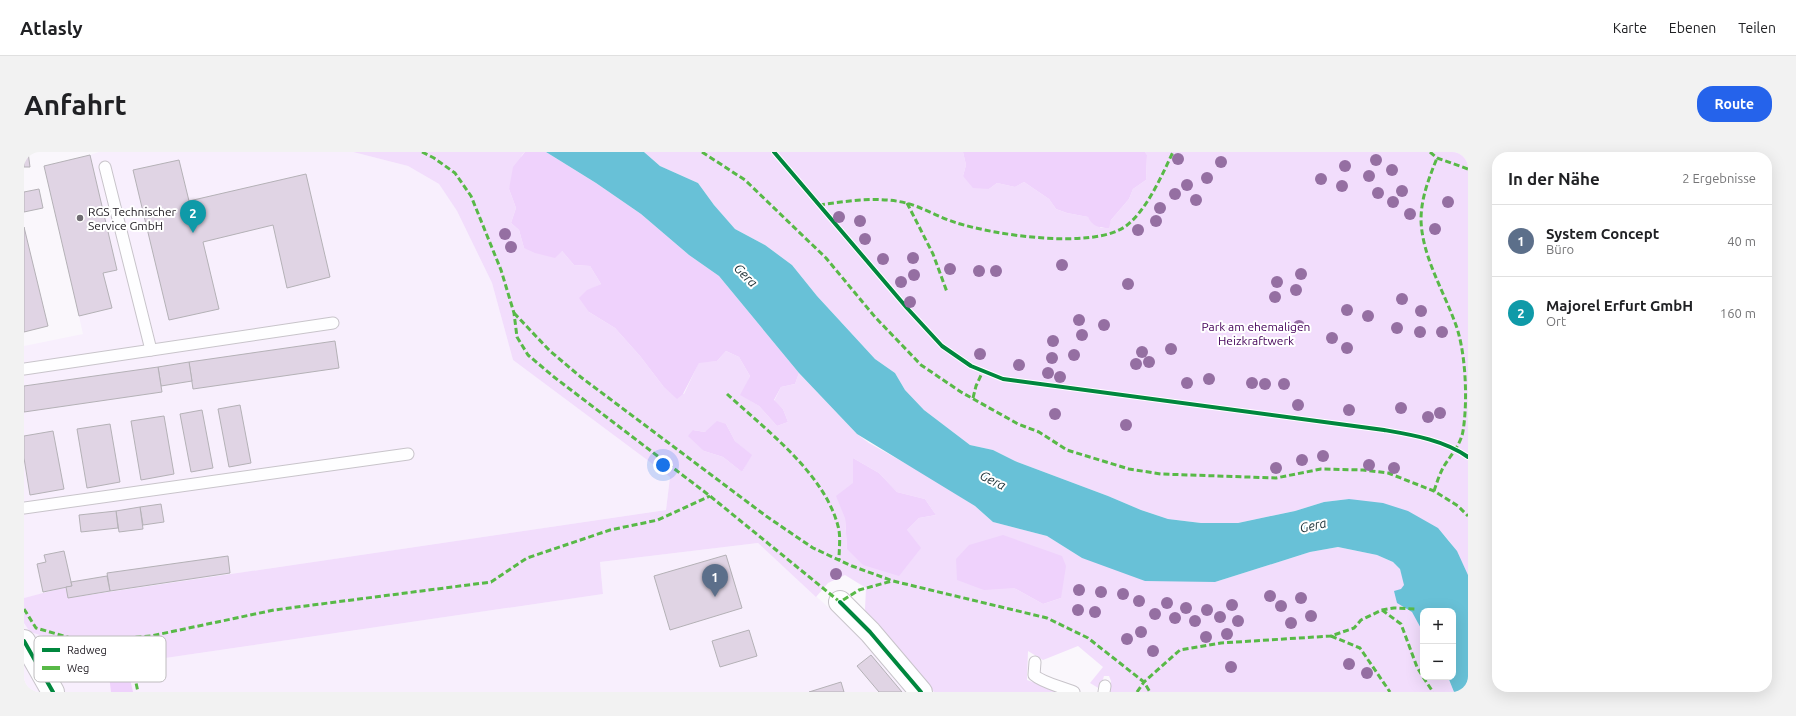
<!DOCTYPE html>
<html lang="de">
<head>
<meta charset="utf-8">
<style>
  body { margin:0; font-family:Ubuntu,sans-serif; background:#f2f2f2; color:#202124 }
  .controls { position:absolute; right:12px; bottom:12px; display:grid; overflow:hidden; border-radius:8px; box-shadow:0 4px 16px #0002 }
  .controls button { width:36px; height:36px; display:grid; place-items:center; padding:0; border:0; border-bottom:1px solid #e0e0e0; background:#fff; color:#202124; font:20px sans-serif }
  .you { position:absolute; left:639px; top:313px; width:14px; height:14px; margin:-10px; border:3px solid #fff; border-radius:50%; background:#1a73e8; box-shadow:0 0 0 6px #1a73e833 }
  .badge { display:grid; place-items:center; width:26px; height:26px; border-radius:50%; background:#2563eb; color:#fff; font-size:13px; font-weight:700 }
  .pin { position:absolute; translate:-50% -33px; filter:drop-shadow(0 1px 2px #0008) }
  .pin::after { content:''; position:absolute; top:21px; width:14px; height:12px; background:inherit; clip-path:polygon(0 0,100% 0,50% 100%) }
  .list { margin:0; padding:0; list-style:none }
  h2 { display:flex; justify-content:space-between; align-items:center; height:52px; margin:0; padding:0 16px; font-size:17px }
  h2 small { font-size:13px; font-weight:400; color:#757577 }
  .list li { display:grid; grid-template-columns:26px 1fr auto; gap:12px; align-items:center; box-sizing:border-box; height:72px; padding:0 16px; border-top:1px solid #e0e0e0 }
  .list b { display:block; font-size:15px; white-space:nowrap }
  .list p { margin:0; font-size:13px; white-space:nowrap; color:#757577 }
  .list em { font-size:13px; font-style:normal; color:#757577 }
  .map { position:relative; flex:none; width:1444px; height:540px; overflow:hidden; border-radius:16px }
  header { display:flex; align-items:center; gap:24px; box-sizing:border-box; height:56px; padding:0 20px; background:#fff; border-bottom:1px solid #e0e0e0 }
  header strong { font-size:19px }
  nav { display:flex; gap:22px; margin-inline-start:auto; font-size:14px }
  .intro { display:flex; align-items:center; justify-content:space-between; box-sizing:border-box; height:96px; padding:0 24px }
  h1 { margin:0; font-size:28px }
  .button { padding:10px 18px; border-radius:16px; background:#2563eb; color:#fff; font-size:14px; font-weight:700 }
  main { display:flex; gap:24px; padding:0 24px }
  aside { flex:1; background:#fff; border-radius:16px; box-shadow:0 4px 16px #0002 }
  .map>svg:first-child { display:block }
  .built { fill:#f8effd }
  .green { fill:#f2ddfc; fill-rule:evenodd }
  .forest { fill:#efd2fc }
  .water { fill:#68c1d7 }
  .building { fill:#e0d4e4; stroke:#b4b1b6 }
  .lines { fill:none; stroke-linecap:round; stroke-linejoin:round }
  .lane-casing { stroke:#c8c4ca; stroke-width:13 }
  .street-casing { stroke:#c8c4ca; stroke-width:24 }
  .lane { stroke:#fefeff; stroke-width:11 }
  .street { stroke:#fefeff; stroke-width:22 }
  .quiet { stroke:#58b947; stroke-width:3; stroke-dasharray:6 3; stroke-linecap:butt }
  .cycleway-casing { stroke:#fff; stroke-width:6 }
  .cycleway { stroke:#00873e; stroke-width:4 }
  .tree { fill:#956fa2 }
  .poi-dot { fill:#706c72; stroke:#fff; stroke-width:1.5 }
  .labels { text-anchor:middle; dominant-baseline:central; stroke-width:4; stroke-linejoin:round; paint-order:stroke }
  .poi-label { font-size:12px; fill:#252127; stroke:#fff; text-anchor:start }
  .park-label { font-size:12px; fill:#430058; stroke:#fff }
  .water-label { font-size:13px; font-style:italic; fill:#1b2f35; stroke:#fff }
  .key { fill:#fff; stroke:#bebcbe; stroke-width:1 }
  .key-label { font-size:11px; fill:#252127 }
</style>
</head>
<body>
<header>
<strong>Atlasly</strong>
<nav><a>Karte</a><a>Ebenen</a><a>Teilen</a></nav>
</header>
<div class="intro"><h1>Anfahrt</h1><a class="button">Route</a></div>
<main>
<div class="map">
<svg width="1444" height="540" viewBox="0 0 1444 540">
  <rect width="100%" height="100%" fill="#faf7fc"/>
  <g class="built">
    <path d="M75,0H329L384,14L415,32L433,59L468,131L489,208L646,325L642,358L44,446L42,436L0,446V194L59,182L55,164L87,156L79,121L93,118L66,3Z"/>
    <path d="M734,391L829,478L885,540H0V471L6,480L78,502L102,517L114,510L579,442L576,410Z"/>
  </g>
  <g class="green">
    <path d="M329,0H501L498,3L485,37L492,56L487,71L495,78L500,96L538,99L550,113L566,114L577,132L563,139L565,160L591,176L616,204L639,234L660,242L675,210L693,209L702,199L715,205L726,224L717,243L735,254L753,274L764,270L759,257L750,249L757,235L771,232L775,221L833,282L845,291L904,324L951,354L969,370L1023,384L1058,406L1191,430L1286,400L1314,395L1353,403L1369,410L1376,417L1379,426L1399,459V525H1424L1430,540H1086L1087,529L1085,524H1080L1076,537L1066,531L1079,515L1054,494L1019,508L1004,499L1003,528L1036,540H910L843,470L841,457L842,436L821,423L804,431L792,445L734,391L576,410L579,442L114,510L102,517L78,502L6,480L0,471V446L42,435L44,446L642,358L646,325L489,208L468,131L433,59L415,32L384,14ZM702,272L711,289L727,303L718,320L699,305L680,299L669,278L681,280ZM829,306L855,321L873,340L901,347L912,363L895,366L883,378L823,397L821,366L829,331ZM990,436L1037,446L1019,452Z"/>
    <path d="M620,0H939L942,13L939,24L965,37L973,31L991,35L1000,30L1025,47L1032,57L1043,61L1064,65L1077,76H1084L1087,68L1105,47L1109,37L1122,28L1123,3L1121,0H1444V423C1435,403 1425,382 1404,371L1325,347L1300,350L1271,359L1214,371H1177L1144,367L1117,358L1084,344L991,309L969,298L946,293L900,258L881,238L871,221L851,207L793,144L768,113L741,93L711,77L690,53L674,31L636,14Z"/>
  </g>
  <g class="forest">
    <path d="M501,0H522L572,31L617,62L665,103L695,124L775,221L771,232L757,235L750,248L759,257L764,270L753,274L735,254L716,243L726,224L715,205L702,199L693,209L675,211L659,242L653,247L639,234L616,204L591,176L565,160L555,146L563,138L577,132L566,114L550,113L538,99L531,106L511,101L500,96L495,78L487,71L492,56L485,37L489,15Z"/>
    <path d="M939,0H1121L1123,3L1122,28L1109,37L1105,47L1087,68L1085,76C1075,76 1068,74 1064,65L1043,61L1032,57L1025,47L1000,30L991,35L973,31L965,37L949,36L939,24L942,13Z"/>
    <path d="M693,269L702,272L711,289L728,303L718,320L699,305L680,299L664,284L669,278L681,280Z"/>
    <path d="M829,306L855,321L873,340L901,347L912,363L895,366L883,378L897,396L875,424L839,413L823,397L821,366L812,344L829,331Z"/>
    <path d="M979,383L1038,404L1042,414L1037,446L1019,452L990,436L960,438L933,428L932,407L945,393Z"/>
    <path d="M78,502C97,514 105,516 109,540H87L85,523L75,513Z"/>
  </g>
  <path class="water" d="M522,0H620L636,14L674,31L690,53L711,77L741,93L768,113L793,144L851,207L871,221L881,238L900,258L946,293L969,298L991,309L1084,344L1117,358L1144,367L1177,371H1214L1271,359L1300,350L1325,347L1359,351L1384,359L1414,376L1433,399L1444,423V540H1430L1424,525H1429V459H1399V480L1388,460L1373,451L1370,439L1377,437L1380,433L1376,417L1369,410L1353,403L1314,395L1286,400L1191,430L1121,429L1058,406L1023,384L969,370L951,354L833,282L775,221L695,124L665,103L617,62L572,31Z"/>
  <g class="building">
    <path d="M0,0H4L6,15H0Z"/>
    <path d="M66,3L93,118L79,121L88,156L55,164L20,14Z"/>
    <path d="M155,8L165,49L282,22L306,125L263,136L249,73L179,90L195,157L145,168L109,18Z"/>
    <path d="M15,37L19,56L0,60V40Z"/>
    <path d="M0,75L24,174L0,180Z"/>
    <path d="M311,189L315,216L169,237L165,210Z"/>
    <path d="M165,210L168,229L137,234L134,215Z"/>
    <path d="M134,215L138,240L0,260V234Z"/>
    <path d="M216,253L227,311L205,315L194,257Z"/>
    <path d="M178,258L189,316L167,320L156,262Z"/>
    <path d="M140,264L150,322L117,328L107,269Z"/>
    <path d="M86,272L96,330L63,336L53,277Z"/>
    <path d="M29,279L40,337L6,343L0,306V284Z"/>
    <path d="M137,352L140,370L119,373L116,355Z"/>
    <path d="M116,355L119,377L95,380L92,359Z"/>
    <path d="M92,359L94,376L57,380L55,363Z"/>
    <path d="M40,399L48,434L19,440L13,412L22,410L20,403Z"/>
    <path d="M702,403L718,456L646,478L630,424Z"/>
    <path d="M204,404L206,421L86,439L83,421Z"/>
    <path d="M83,424L86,439L44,446L42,435L48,434L47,430Z"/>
    <path d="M725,478L733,504L696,515L688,489Z"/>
    <path d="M847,503L878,540H855L833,514Z"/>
    <path d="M817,530L820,540H785Z"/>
  </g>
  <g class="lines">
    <defs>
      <g id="lane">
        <path d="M81,15L127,198"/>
        <path d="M0,217L309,171"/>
        <path d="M0,356L384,302"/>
        <path d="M1011,510L1010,523C1019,531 1038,535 1050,540"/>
        <path d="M1080,540L1081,534"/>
      </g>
      <g id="street">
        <path d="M816,450L846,480L897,540"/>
        <path d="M0,489L29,540"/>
      </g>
    </defs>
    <use href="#lane" class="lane-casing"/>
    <use href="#street" class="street-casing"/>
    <use href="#lane" class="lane"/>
    <use href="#street" class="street"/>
    <g class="quiet">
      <path d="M398,0L410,6L431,21L447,44L477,118L490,161L493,185L504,203L530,225L686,344L816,450L835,438L868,429"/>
      <path d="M678,0L721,28L802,106L851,165L897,213L937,240L994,272L1015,280L1043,298L1105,317L1137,322L1252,326L1297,317L1339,318L1364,321L1410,339L1434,354L1444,364"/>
      <path d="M1406,0L1413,6L1444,17"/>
      <path d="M883,51L909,102L923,140"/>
      <path d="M795,53C824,49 853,44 882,51C898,55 916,66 933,71C971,83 1069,98 1102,74C1123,58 1138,23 1149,0"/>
      <path d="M490,161L526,199L558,226L742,364L789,396L828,414L869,429L1023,466L1064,486L1120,530L1126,540"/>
      <path d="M703,242C742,278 800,321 814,374C817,384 815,397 815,408"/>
      <path d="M949,246L952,234L959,219"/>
      <path d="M1410,339C1413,330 1416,321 1420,314C1427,303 1437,292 1439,279C1444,249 1442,196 1430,168C1418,136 1398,103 1397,68C1397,46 1405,26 1413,6"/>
      <path d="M0,457L12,476L78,495L109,517L114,540"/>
      <path d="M1358,458L1377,472L1393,515L1399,525"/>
      <path d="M1307,484L1336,496L1366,540"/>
      <path d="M78,495L90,487L127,484L250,458L467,430L503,406L586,378L634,368L686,344"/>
      <path d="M1399,525L1409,540"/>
      <path d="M1113,540L1120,530L1156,498L1197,491L1307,484L1330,476L1337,468L1358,458L1370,456L1393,457"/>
    </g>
    <defs>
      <g id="cycleway">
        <path d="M750,0L883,156L918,194L947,214L979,227L1360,278C1389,283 1420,288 1444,305"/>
        <path d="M816,450L846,480L897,540"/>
        <path d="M0,489L29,540"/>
      </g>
    </defs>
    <use href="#cycleway" class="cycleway-casing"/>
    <use href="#cycleway" class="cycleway"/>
  </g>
  <g class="tree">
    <circle cx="1154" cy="7" r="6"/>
    <circle cx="1352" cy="8" r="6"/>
    <circle cx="1197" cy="10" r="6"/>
    <circle cx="1321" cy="14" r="6"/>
    <circle cx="1368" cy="18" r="6"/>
    <circle cx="1345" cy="24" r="6"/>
    <circle cx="1183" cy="26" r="6"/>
    <circle cx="1297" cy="27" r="6"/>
    <circle cx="1163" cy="33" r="6"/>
    <circle cx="1318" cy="34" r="6"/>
    <circle cx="1378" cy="39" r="6"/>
    <circle cx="1354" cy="41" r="6"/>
    <circle cx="1151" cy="42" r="6"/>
    <circle cx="1172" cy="48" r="6"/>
    <circle cx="1369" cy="50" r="6"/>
    <circle cx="1424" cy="50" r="6"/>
    <circle cx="1136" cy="56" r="6"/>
    <circle cx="1386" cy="62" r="6"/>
    <circle cx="815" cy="65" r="6"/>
    <circle cx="836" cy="69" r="6"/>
    <circle cx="1132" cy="69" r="6"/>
    <circle cx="1411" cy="77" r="6"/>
    <circle cx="1114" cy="78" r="6"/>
    <circle cx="481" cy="82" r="6"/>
    <circle cx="841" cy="87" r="6"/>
    <circle cx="487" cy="95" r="6"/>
    <circle cx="889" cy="106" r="6"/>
    <circle cx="859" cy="107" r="6"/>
    <circle cx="1038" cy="113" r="6"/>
    <circle cx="926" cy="117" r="6"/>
    <circle cx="955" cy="119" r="6"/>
    <circle cx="972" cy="119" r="6"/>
    <circle cx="1277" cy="122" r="6"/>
    <circle cx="890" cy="123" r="6"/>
    <circle cx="877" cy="130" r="6"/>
    <circle cx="1253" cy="130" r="6"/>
    <circle cx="1104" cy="132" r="6"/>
    <circle cx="1272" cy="138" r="6"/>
    <circle cx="1251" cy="145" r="6"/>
    <circle cx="1378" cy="147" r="6"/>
    <circle cx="886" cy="150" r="6"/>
    <circle cx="1323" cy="158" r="6"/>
    <circle cx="1397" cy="159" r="6"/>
    <circle cx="1344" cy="164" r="6"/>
    <circle cx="1055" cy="168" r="6"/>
    <circle cx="1080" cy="173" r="6"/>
    <circle cx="1275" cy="174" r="6"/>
    <circle cx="1373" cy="176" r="6"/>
    <circle cx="1396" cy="180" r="6"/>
    <circle cx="1418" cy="180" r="6"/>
    <circle cx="1058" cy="183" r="6"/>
    <circle cx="1308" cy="186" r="6"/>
    <circle cx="1029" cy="189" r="6"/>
    <circle cx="1323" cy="196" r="6"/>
    <circle cx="1147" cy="197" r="6"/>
    <circle cx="1118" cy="200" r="6"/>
    <circle cx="956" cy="202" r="6"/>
    <circle cx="1050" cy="203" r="6"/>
    <circle cx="1028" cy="206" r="6"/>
    <circle cx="1125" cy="210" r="6"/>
    <circle cx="1112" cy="212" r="6"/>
    <circle cx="995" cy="213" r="6"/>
    <circle cx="1024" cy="221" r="6"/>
    <circle cx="1036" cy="225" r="6"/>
    <circle cx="1185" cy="227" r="6"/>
    <circle cx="1163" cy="231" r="6"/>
    <circle cx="1228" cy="231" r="6"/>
    <circle cx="1241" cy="232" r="6"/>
    <circle cx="1260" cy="232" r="6"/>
    <circle cx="1274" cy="253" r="6"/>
    <circle cx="1377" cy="256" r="6"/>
    <circle cx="1325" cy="258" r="6"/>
    <circle cx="1416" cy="261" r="6"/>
    <circle cx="1031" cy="262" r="6"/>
    <circle cx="1404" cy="265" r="6"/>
    <circle cx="1102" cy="273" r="6"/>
    <circle cx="1299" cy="304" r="6"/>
    <circle cx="1278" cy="308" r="6"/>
    <circle cx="1345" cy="313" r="6"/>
    <circle cx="1252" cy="316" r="6"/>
    <circle cx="1370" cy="316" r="6"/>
    <circle cx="812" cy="422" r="6"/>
    <circle cx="1055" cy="438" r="6"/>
    <circle cx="1077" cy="440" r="6"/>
    <circle cx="1099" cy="442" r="6"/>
    <circle cx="1246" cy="444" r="6"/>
    <circle cx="1277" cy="446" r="6"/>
    <circle cx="1115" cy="449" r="6"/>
    <circle cx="1143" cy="451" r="6"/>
    <circle cx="1208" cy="453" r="6"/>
    <circle cx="1257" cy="454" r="6"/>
    <circle cx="1162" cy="456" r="6"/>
    <circle cx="1054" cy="458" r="6"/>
    <circle cx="1183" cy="458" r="6"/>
    <circle cx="1071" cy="460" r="6"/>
    <circle cx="1131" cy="462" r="6"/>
    <circle cx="1287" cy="464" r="6"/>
    <circle cx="1196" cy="465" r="6"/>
    <circle cx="1151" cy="466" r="6"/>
    <circle cx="1171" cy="469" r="6"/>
    <circle cx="1214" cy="469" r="6"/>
    <circle cx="1267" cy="471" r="6"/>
    <circle cx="1117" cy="480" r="6"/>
    <circle cx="1203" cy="482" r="6"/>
    <circle cx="1182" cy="485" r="6"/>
    <circle cx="1103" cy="487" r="6"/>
    <circle cx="1129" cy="499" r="6"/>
    <circle cx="1325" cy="512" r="6"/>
    <circle cx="1207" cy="515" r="6"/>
    <circle cx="1343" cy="521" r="6"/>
  </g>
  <circle class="poi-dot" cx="56" cy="66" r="4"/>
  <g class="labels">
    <g class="poi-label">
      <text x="64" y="59">RGS Technischer<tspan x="64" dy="14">Service GmbH</tspan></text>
    </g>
    <g class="park-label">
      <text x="1232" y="174">Park am ehemaligen<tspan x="1232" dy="14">Heizkraftwerk</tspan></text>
    </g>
    <g class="water-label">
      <text transform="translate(722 123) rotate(45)">Gera</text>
      <text transform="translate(969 328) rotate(26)">Gera</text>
      <text transform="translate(1289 373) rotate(-12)">Gera</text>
    </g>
  </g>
  <rect x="10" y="484" width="132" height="46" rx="6" class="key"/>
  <rect x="18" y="496" width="18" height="4" fill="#00873e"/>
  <rect x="18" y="514" width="18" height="4" fill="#58b947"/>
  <g class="key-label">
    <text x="43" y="502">Radweg</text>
    <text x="43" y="520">Weg</text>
  </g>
</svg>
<div class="controls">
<button>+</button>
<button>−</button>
</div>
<div class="you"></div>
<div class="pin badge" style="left:691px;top:445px;background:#5c6f8a">1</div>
<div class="pin badge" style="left:169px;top:81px;background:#0f9aa8">2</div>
</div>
<aside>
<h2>In der Nähe<small>2 Ergebnisse</small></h2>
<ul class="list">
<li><span class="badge" style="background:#5c6f8a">1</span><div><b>System Concept</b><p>Büro</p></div><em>40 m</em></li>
<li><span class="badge" style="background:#0f9aa8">2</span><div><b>Majorel Erfurt GmbH</b><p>Ort</p></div><em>160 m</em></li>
</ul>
</aside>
</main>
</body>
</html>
